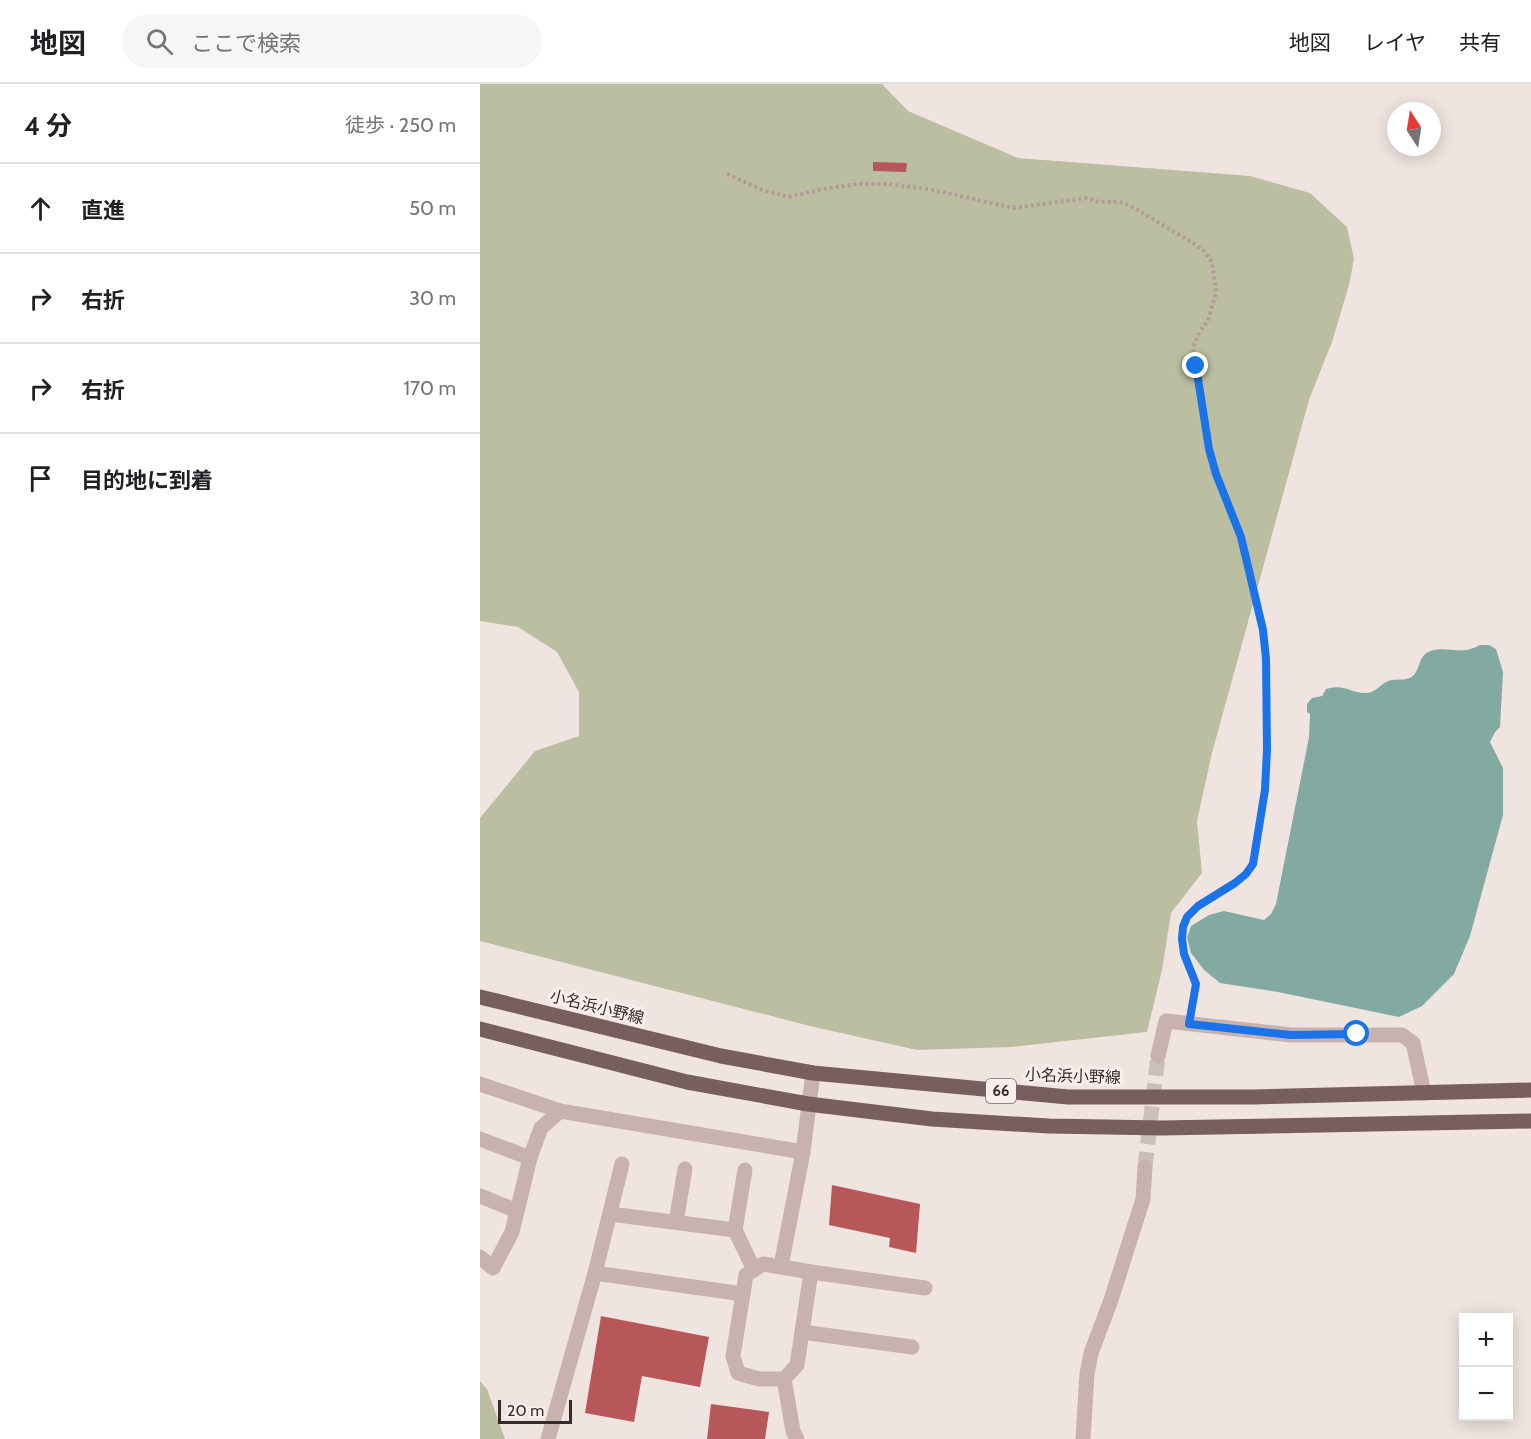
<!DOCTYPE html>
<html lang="ja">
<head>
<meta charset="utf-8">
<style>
  body { margin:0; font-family:Cabin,"Noto Sans JP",sans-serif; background:#f6f6f6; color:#202124 }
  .controls { position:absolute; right:18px; bottom:18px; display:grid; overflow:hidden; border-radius:0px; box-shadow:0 3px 15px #0003 }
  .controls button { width:54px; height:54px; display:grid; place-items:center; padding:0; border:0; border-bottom:2px solid #e0e0e0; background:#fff; color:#202124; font:30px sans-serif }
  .compass { position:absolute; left:907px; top:18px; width:54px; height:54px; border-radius:50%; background:#fff; box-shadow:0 3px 15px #0003; rotate:348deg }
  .scale { position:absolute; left:18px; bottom:15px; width:74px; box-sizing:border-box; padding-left:6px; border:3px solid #362b2b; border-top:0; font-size:16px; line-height:21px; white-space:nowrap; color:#362b2b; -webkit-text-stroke:4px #f8efec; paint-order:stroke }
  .stop { position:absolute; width:18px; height:18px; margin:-14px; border:4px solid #1a73e8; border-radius:50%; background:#fff }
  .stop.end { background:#1a73e8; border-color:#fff; box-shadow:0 2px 6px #0008 }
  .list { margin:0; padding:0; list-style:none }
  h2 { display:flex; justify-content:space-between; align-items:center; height:78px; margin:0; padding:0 24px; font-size:26px }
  h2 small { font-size:20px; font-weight:400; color:#757577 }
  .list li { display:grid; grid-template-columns:39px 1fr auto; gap:18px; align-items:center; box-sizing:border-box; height:90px; padding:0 24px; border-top:2px solid #e0e0e0 }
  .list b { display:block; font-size:22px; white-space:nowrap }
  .list em { font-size:20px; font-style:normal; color:#757577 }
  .icon { flex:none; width:33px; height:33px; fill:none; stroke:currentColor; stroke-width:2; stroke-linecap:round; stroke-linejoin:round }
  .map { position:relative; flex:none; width:1051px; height:1355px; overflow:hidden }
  header { display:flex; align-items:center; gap:36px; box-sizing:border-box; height:84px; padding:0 30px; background:#fff; border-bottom:2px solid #e0e0e0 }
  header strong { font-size:28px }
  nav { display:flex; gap:33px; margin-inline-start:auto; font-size:21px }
  .search { width:420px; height:54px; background:#f6f6f6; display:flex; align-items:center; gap:15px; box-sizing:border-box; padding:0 21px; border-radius:33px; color:#757577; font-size:22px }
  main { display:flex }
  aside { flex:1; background:#fff }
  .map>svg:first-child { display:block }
  .green { fill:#bcbea1 }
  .water { fill:#82aaa1 }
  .building { fill:#b75759 }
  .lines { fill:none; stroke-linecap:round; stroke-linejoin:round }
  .minor-tunnel { stroke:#cbbfbc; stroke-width:15; stroke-dasharray:15 8; stroke-linecap:butt }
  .path { stroke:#b39c97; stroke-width:4; stroke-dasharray:3 3; stroke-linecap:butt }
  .minor { stroke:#c7b2ad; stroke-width:15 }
  .major { stroke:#765f5e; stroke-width:15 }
  .route { stroke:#1a73e8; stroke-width:8 }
  .labels { text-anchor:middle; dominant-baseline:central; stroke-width:6; stroke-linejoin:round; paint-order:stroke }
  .shield { fill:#f8efec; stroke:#706665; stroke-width:1.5 }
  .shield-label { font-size:15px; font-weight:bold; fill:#362b2b }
  .street-label { font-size:16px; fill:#362b2b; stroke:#f8efec }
</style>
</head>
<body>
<header>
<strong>地図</strong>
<div class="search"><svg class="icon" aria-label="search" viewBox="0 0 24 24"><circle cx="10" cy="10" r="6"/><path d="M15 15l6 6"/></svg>ここで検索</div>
<nav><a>地図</a><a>レイヤ</a><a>共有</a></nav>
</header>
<main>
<aside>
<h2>4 分<small>徒歩 · 250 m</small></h2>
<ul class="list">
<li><svg class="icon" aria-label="ahead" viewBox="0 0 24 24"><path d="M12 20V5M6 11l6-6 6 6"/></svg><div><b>直進</b></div><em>50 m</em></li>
<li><svg class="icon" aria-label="right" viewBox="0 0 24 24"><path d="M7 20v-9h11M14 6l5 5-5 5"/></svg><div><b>右折</b></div><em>30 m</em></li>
<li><svg class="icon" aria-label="right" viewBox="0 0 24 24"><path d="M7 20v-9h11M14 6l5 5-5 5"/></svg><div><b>右折</b></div><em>170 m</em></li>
<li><svg class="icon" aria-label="arrive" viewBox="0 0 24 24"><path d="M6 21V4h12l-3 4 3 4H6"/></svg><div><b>目的地に到着</b></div></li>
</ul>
</aside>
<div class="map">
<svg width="1051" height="1355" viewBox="0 0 1051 1355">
  <rect width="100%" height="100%" fill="#f0e4e0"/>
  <g class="green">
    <path d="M0,0H402L428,27L538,74L770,92L830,109L867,143L874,175L869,201L852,258L829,316L732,669L717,737L722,789L691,829L682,886L667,948L531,963L437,966L334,943L0,857V734L55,667L99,652V608L77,568L38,543L0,537Z"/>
    <path d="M0,1297L7,1305L25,1355H0Z"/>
  </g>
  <path class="water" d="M1000,561H1009L1016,565L1023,588L1020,643L1015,648L1010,658L1023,684V731L990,852L974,890L942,922L919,933L798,908L740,899L724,886L711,869L707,854L711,842L729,831L744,827L784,836L791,830L796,820L829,653L830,630L827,628V620L832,614L842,612L846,605C866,599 871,610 887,609C897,608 903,597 912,596C919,595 928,597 934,591C939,585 939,576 945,570C957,561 974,568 987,566C991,565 996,563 1000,561Z"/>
  <g class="building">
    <path d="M393,78L427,79L426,88L393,87Z"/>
    <path d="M352,1101L440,1120L436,1169L409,1163L410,1154L349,1141Z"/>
    <path d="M121,1232L229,1253L220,1303L162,1292L154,1338L105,1329Z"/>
    <path d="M231,1320L289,1328L285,1355H227Z"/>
  </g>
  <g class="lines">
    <path class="minor-tunnel" d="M665,1083L678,972"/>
    <path class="path" d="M247,90L280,105L308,113L343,105L378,100H407L454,106L533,124L607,114L619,118H639L649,121L713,159L724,167L732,178L736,209L728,236L718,251L713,264L729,365L736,390L761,453L783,546L786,575L787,666L785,706L773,780L766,790L755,799L718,822L707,833L703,843L702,855L704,870L716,900L713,921"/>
    <g class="minor">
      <path d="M678,972L686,937L811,951H922L933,959L944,1009"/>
      <path d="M0,1000L80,1027L323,1068"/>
      <path d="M0,1055L50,1074"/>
      <path d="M0,1112L37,1127"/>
      <path d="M130,1130L255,1146L274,1186"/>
      <path d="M196,1138L205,1085"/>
      <path d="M255,1146L265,1086"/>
      <path d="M0,1173L13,1184L32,1148L50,1074L61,1044L80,1027"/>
      <path d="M283,1180L331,1188L317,1281L304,1295H279L258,1289L253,1272L266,1191Z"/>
      <path d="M301,1182L323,1068L333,989"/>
      <path d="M331,1188L445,1204"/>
      <path d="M115,1189L263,1210"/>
      <path d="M322,1248L432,1263"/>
      <path d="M304,1295L313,1347L317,1355"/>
      <path d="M68,1355L115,1189L142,1080"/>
      <path d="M603,1355L607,1290L611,1269L631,1216L663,1115L665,1083"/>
    </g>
    <g class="major">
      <path d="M0,913L241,972L333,989L588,1013H773L1051,1006"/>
      <path d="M0,945L207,998L328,1020L452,1035L569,1042L682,1044L1051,1037"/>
    </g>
  </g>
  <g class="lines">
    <path class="route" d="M716,282L729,365L736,390L761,453L783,546L786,575L787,666L785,706L773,780L766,790L755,799L718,822L707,833L703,843L702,855L704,870L716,900L709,940L811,951L877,950"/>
  </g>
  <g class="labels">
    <rect class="shield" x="506" y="995" width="30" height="24" rx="4.5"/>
    <g class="shield-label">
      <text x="521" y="1007">66</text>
    </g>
    <g class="street-label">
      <text transform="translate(117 923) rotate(14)">小名浜小野線</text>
      <text transform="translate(593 992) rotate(2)">小名浜小野線</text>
    </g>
  </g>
</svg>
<div class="controls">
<button>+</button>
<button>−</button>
</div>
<svg class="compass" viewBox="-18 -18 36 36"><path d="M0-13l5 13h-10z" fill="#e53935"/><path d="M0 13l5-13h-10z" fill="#757577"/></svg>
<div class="scale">20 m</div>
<div class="stop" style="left:877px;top:950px"></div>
<div class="stop end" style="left:716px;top:282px"></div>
</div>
</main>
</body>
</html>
